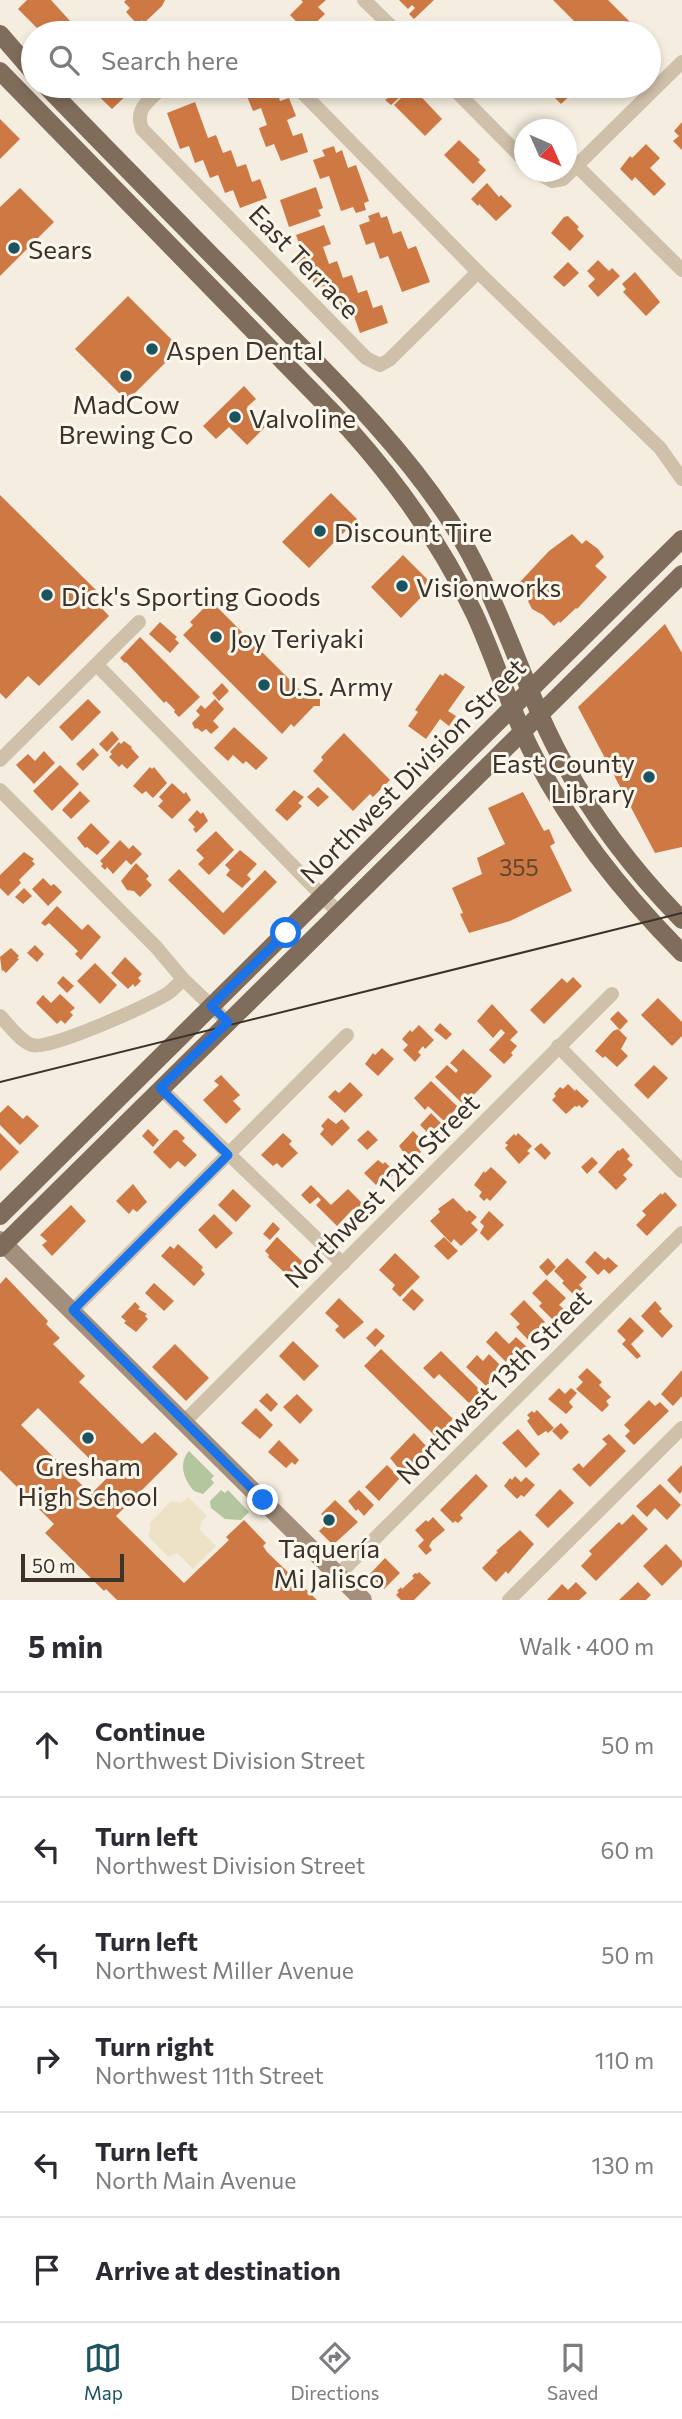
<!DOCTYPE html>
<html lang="en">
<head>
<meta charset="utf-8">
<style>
  body { margin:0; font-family:Commissioner,sans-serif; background:#f7f7f7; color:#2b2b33 }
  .compass { position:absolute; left:514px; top:119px; width:63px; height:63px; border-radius:50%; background:#fff; box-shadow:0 4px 10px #0003; rotate:135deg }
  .scale { position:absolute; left:21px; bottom:18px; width:103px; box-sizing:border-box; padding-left:7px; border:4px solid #3c322a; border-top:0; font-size:19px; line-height:24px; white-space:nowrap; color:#3c322a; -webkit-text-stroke:5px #fcf7ed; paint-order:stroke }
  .stop { position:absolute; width:21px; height:21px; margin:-16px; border:5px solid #1a73e8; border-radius:50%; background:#fff }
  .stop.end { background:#1a73e8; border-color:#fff; box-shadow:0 2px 7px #0008 }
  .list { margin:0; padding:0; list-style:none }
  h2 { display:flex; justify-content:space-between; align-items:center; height:91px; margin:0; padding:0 28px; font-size:30px }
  h2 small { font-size:23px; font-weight:400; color:#7c7c81 }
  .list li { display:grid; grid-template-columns:46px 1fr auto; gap:21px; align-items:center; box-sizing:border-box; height:105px; padding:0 28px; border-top:2px solid #e1e1e2 }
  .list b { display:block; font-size:26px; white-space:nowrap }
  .list p { margin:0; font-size:23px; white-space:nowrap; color:#7c7c81 }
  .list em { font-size:23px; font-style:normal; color:#7c7c81 }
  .icon { flex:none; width:38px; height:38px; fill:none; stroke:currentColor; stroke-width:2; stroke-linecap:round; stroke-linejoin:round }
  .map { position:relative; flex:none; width:682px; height:1600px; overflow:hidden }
  .search { position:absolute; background:#fff; box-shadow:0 4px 10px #0003; left:21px; right:21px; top:21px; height:77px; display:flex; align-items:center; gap:18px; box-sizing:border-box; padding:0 24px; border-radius:38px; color:#7c7c81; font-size:26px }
  .sheet { height:721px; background:#fff }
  nav { display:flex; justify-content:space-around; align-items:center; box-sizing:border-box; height:98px; border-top:2px solid #e1e1e2; background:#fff; font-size:19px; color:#7c7c81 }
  nav a { display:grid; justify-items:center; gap:4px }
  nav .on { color:#1c5361 }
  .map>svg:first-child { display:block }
  .green { fill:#b3c69e }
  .plaza { fill:#eee2c6 }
  .building { fill:#ce7944; fill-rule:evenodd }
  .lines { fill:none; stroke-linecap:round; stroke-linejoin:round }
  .street { stroke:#cfc0aa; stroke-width:14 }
  .secondary { stroke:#a38f7b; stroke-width:18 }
  .primary { stroke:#7f6c5a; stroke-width:18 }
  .tram { stroke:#3c322a; stroke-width:2 }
  .route { stroke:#1a73e8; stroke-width:9 }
  .poi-dot { fill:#1c5361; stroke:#fcf7ed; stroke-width:2.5 }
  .labels { text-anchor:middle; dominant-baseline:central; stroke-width:6; stroke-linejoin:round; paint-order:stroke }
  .number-label { font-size:23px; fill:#604430 }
  .poi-label { font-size:26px; fill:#3c322a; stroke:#fcf7ed; text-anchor:start }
  .street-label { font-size:26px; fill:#3c322a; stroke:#fcf7ed }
</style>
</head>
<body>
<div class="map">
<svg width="682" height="1600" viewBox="0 0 682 1600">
  <rect width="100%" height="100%" fill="#f5eee0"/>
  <g class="green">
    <path d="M189,1451L214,1476L211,1479L214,1483L203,1494L194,1491C184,1480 178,1463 189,1451Z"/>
    <path d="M221,1490L225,1493L228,1490L249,1512L241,1520L225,1519L211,1508L210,1501Z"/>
  </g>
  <path class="plaza" d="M188,1497L207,1516L201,1522L200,1530L216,1546L193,1569L177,1553L168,1557L148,1536L151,1527L149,1524L171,1501L181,1503Z"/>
  <g class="building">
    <path d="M27,0H51L81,33H42L18,9Z"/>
    <path d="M126,0H165L162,6L144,23L142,20L138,25L126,12L130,8L124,2Z"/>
    <path d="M301,0H326L318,7L325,14L306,32L290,15L303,2Z"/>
    <path d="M399,0H434L414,19L409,14L415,8L412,5L408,9Z"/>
    <path d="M553,0H608L637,29L634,33H573V30L578,25Z"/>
    <path d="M88,86H132L134,88L112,109Z"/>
    <path d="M235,86H275L280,101L289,98L296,116L287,120L293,136L302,133L308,152L281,161L274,144L266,147L261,134L259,128L267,125L261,108L253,111L246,94L238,97Z"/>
    <path d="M376,86H398L395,89L401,96L391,105L385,100L388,98L386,96L384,98Z"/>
    <path d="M543,86H580L561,104Z"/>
    <path d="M412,87L442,119L425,136L394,105Z"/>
    <path d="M195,102L208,138L216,135L223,153L231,150L237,167L246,164L252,182L260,179L267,198L240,208L233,190L225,193L218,175L210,178L203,160L195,163L189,146L180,149L167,113Z"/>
    <path d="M0,119L20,139L0,159Z"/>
    <path d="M682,122V150L673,141L679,136L674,131Z"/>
    <path d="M459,140L480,160L478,162L486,170L473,184L444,155Z"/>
    <path d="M646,144L660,158L650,168L666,184L654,196L635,177L632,181L620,169L630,156L632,158Z"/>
    <path d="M334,146L336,153L342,150L348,168L356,165L369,201L364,203L366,210L356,213L353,207L341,211L329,176L320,179L313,160L325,156L322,150Z"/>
    <path d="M487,183L499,197L501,195L512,206L496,221L479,204L478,206L471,199Z"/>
    <path d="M316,187L323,208L318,210L321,216L289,227L280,200Z"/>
    <path d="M20,188L54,222L0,276V207Z"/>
    <path d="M379,212L381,218L387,216L393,234L401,231L408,249L416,246L430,282L402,292L388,256L380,259L374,242L366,245L359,225L370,221L368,216Z"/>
    <path d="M568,216L579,227L577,229L584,236L570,251L551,233L564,217Z"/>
    <path d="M324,225L331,244L323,247L329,264L337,261L343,278L352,275L358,293L367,290L373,308L382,305L388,323L360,333L354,316L346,318L339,300L330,303L324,286L316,289L309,271L301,274L294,255L302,252L296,235Z"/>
    <path d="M598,260L609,271L612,268L620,276L598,297L588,286L595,279L587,271Z"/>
    <path d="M568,262L579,273L564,287L553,277Z"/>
    <path d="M635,272L660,302L646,316L623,292L626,289L622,284Z"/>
    <path d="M128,296L180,348L127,401L75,349Z"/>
    <path d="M244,386L256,399L247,407L266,426L247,445L229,427L216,439L203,426Z"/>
    <path d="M331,493L357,519L309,568L282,542Z"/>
    <path d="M0,495L98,592L92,598L109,616L39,686L28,676L6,699L0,693Z"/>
    <path d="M572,534L582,544L586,540L598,549L604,557L595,566L607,577L577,609L576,608L560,623L559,621L554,626L543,615L532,609L528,601L533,596L520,582L549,551Z"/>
    <path d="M403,555L433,585L401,618L371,587Z"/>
    <path d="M211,601L309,699H320V706H314L294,727L291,724L282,734L183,635L193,625L190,622Z"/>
    <path d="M160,622L177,637L175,639L179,643L170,653L149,634Z"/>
    <path d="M665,624L682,653V847L655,853L578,707Z"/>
    <path d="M140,637L200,697L179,717L174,712L175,710L166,701L164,703L126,662L125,663L120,658Z"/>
    <path d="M445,673L465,687L448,711L456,716L449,726L440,719L426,739L408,726L418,712L415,710L440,674L443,676Z"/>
    <path d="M222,683L229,691L219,701L212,693Z"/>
    <path d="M88,699L101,712L72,741L59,727Z"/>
    <path d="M215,699L224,709L213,721L219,727L211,734L206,729L202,732L197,728L195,729L192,723L200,715L196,711L201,705L205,709Z"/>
    <path d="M234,727L268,758L256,770L246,761L243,764L233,755L228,761L214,748Z"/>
    <path d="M112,731L119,739L107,752L99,744Z"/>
    <path d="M344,733L390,780L373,797L370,794L353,811L313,771L323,760L321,757Z"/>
    <path d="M124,741L132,747L131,748L139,757L127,769L122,764L119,767L109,757L112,754L110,752L119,742L121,744Z"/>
    <path d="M93,748L99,755L83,771L76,764Z"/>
    <path d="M44,751L55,763L34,784L16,765L28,754L35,761Z"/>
    <path d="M60,765L79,784L52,811L33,791Z"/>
    <path d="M150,767L152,769L154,767L167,783L153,798L146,791L142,794L133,786Z"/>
    <path d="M172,783L184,794L186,792L191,800L172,819L158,806L163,801L159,797Z"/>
    <path d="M318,787L329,797L318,807L307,797Z"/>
    <path d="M294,790L304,797L298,803L302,806L287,821L275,810Z"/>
    <path d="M80,791L90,801L71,819L62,810Z"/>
    <path d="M523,792L544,831L549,829L555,843L550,846L572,891L510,921L469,933L460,914L463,913L452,888L482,874L477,858L505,844L488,808Z"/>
    <path d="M197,810L201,814L203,812L208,821L196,833L193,829L195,827L188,820Z"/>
    <path d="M91,823L110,842L97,855L87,847L85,848L77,838Z"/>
    <path d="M216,831L234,850L209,875L198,864L204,858L196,850Z"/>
    <path d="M120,840L129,849L133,845L142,854L131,865L126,860L113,874L107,867L105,870L101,866L103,864L100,861Z"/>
    <path d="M240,850L257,864L247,875L251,879L242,888L226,875L230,870L225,865Z"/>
    <path d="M24,852L34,859L32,861L35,864L19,880L21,883L8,896L0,888V875Z"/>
    <path d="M136,863L149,876L146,879L152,885L140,897L134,891L127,890L121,881Z"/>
    <path d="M179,869L223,913L265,870L277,882L224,935L168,880Z"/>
    <path d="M43,878L51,886L54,884L62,892L48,906L32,889Z"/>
    <path d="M24,888L32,896L23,904L15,897Z"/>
    <path d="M57,906L82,930L88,924L101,937L81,960L75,954L78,951L49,923L45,926L41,923Z"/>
    <path d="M35,945L44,954L37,962L27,953Z"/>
    <path d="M11,948L19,956L17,958L19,959L6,973L3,970L2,972L0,957Z"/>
    <path d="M125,957L142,974L138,978L141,981L135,987L133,984L128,989L111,973Z"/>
    <path d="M95,963L117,985L100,1004L77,981Z"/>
    <path d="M63,976L74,986L67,993L57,983Z"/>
    <path d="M573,977L582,986L544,1024L530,1010L562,978L567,983Z"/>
    <path d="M60,994L75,1008L70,1012L73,1015L65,1024L61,1020L57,1024L36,1003L43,995L51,1003Z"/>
    <path d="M658,998L682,1022V1036L672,1046L641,1015Z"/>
    <path d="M492,1004L518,1032L510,1040L517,1046L511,1053L513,1055L504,1064L489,1050L505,1033L501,1029L493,1038L477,1021Z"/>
    <path d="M618,1011L628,1021L620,1030L610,1019Z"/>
    <path d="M440,1023L452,1034L446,1040L434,1030Z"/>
    <path d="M419,1025L434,1040L425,1049L423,1046L418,1052L421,1055L415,1062L403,1050L408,1045L402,1039L410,1030L412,1032Z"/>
    <path d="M618,1029L627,1038L621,1049L628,1056L617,1067L605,1056L603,1058L595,1051L613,1031Z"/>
    <path d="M382,1048L394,1059L378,1076L365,1064L373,1053L375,1055Z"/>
    <path d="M463,1049L492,1076L464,1105L435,1077L447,1065L456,1073L458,1070L450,1063Z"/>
    <path d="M654,1065L668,1078L648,1099L634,1085Z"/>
    <path d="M221,1075L240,1095L233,1101L241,1109L226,1124L203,1100L219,1085L214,1081Z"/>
    <path d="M431,1081L458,1107L444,1121L428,1106L425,1110L414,1098Z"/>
    <path d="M350,1082L363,1095L345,1113L328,1097L335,1090L339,1093Z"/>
    <path d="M568,1084L575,1091L576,1089L589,1101L582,1108L579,1105L577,1107L575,1106L566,1114L552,1100L556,1096L554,1094L560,1087L563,1089Z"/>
    <path d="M8,1105L23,1119L27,1115L39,1126L20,1145L0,1125V1113Z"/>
    <path d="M431,1113L444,1126L432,1137L420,1125Z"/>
    <path d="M328,1118L336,1124L342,1119L350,1128L332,1146L320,1134L324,1129L321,1126Z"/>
    <path d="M148,1129L159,1140L153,1147L142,1136Z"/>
    <path d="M174,1130H177L185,1138L182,1141L197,1155L185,1167L178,1161L170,1169L153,1152Z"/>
    <path d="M368,1130L378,1140L367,1150L357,1140Z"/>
    <path d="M413,1131L425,1143L419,1149L421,1152L418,1155L416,1152L409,1160L399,1146Z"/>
    <path d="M0,1133L19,1152L0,1171Z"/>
    <path d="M283,1133L292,1141L289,1144L298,1153L282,1168L277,1163L273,1166L261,1155Z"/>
    <path d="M518,1133L532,1146L527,1151L530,1153L519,1164L505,1148L508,1145L505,1143L514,1134L516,1136Z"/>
    <path d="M541,1143L551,1153L545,1160L534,1149Z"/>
    <path d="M623,1148L630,1156L627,1159L633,1165L623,1175L627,1179L616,1190L598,1172L618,1150L619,1151Z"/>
    <path d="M592,1157L598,1163L587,1174L581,1167Z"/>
    <path d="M378,1160L383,1164L385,1162L390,1167L387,1169L393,1175L383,1185L379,1181L376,1185L364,1173Z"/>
    <path d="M491,1167L507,1182L490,1201L487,1198L484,1201L479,1196L482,1192L474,1185L484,1171L485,1173Z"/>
    <path d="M133,1184L147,1202L137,1212L133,1209L129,1214L116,1201Z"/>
    <path d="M311,1185L331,1205L348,1189L363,1204L355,1211L353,1209L337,1226L316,1205L321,1200L318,1197L310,1204L301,1195Z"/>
    <path d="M233,1189L251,1206L236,1222L218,1205Z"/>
    <path d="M665,1192L677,1205L647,1236L636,1225L646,1215L642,1211L661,1193L662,1195Z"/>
    <path d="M453,1198L467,1212L469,1210L477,1217L471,1223L478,1230L461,1246L454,1239L451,1243L430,1221L440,1212L438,1209Z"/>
    <path d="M71,1205L86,1221L52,1256L42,1245L47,1241L40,1235Z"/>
    <path d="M489,1211L504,1225L488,1241L480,1233L484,1226L480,1222Z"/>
    <path d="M214,1214L233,1233L216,1249L198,1230Z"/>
    <path d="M273,1222L280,1229L270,1240L263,1234Z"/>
    <path d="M277,1237L303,1262L288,1276L268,1257L269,1255L265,1251Z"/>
    <path d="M444,1237L458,1251L448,1260L434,1246Z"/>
    <path d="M178,1244L203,1267L201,1270L205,1274L194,1286L161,1256L170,1246L174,1249Z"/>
    <path d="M595,1251L605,1260L608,1257L618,1266L609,1274L604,1269L598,1275L585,1262Z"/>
    <path d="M395,1253L420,1277L400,1297L392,1289L395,1285L379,1270Z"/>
    <path d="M548,1258L556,1267L547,1276L539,1267Z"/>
    <path d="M567,1258L587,1277L579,1285L584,1290L577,1298L562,1283L564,1281L554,1271Z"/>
    <path d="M6,1277L48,1321L46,1324L60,1338L53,1344L85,1376L79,1382L142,1444L155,1432L178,1454L116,1516L184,1583L229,1540L226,1537L244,1520L266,1543L263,1546L267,1552L317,1600H117L106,1589L104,1591L45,1533L54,1524L0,1470V1284ZM38,1408L108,1477L91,1494L21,1425Z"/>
    <path d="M546,1279L566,1298L559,1305L564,1309L561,1313L563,1315L555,1322L539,1306L542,1303L532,1293Z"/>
    <path d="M154,1283L174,1301L164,1311L145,1293Z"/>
    <path d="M412,1289L424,1300L414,1311L402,1300Z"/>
    <path d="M339,1298L364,1322L344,1339L335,1330L339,1326L325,1313Z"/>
    <path d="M524,1300L545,1322L538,1329L542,1334L532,1344L516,1327L520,1324L510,1314Z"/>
    <path d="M655,1301L662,1309L659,1311L673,1326L662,1338L641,1316Z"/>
    <path d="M135,1302L140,1307L138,1309L147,1314L145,1316L148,1319L136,1332L124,1323L126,1321L121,1317Z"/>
    <path d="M630,1317L644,1331L631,1344L641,1356L637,1359L622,1344L626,1340L617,1331Z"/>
    <path d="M376,1328L385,1336L375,1347L366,1338Z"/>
    <path d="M496,1331L509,1344L516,1337L528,1348L518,1357L514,1353L506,1362L486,1342Z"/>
    <path d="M293,1341L319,1366L304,1381L279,1356Z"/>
    <path d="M175,1344L209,1378L186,1401L152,1367Z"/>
    <path d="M381,1349L453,1419L436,1437L364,1366Z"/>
    <path d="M441,1351L481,1391L469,1403L439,1374L434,1379L423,1368Z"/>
    <path d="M489,1354L505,1370L486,1386L466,1367L477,1355L483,1361Z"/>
    <path d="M587,1368L602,1382L599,1385L611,1397L606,1401L609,1405L602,1412L576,1389L583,1382L578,1377Z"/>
    <path d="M682,1370V1396L673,1406L661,1394Z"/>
    <path d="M559,1388L565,1394L571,1388L577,1393L569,1402L573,1407L566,1414L548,1399Z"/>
    <path d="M267,1393L278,1404L271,1412L259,1401Z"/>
    <path d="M297,1394L313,1410L300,1424L283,1407Z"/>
    <path d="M649,1400L655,1406L660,1402L669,1411L634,1445L625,1436L630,1431L624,1425Z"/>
    <path d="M256,1408L273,1425L260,1439L241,1423Z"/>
    <path d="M537,1410L554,1428L548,1433L546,1431L538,1436L527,1421L530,1418L527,1415L532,1411L534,1413Z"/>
    <path d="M561,1423L569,1432L561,1440L552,1431Z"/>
    <path d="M518,1429L540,1454L526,1468L502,1443Z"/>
    <path d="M414,1433L428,1448L403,1474L390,1458Z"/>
    <path d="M609,1434L626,1451L590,1487L572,1469L579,1463L583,1468L607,1444L602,1439Z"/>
    <path d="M279,1440L299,1460L295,1465L292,1462L286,1468L268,1452Z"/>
    <path d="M387,1465L400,1478L379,1501L365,1487Z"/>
    <path d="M682,1465V1491L680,1494L667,1480Z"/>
    <path d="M476,1474L488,1486L460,1515L463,1518L458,1523L455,1521L453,1523L440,1510Z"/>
    <path d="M515,1476L521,1482L526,1477L535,1485L524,1497L521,1495L517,1499L504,1486L510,1478L512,1480Z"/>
    <path d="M660,1484L681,1505L667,1520L655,1508L647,1517L636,1506Z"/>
    <path d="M560,1489L574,1503L548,1528L535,1515Z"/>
    <path d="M359,1490L374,1505L364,1516L358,1509L356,1511L348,1501Z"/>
    <path d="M335,1500L358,1522L333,1545L319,1531L329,1522L321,1514Z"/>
    <path d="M633,1514L648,1529L596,1581L581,1566L592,1554L589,1551L619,1522L622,1525Z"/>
    <path d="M433,1517L445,1530L432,1541L429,1546L432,1550L426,1555L418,1546L424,1540L415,1530L426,1520L428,1522Z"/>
    <path d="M520,1530L534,1544L508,1574L506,1571L496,1582L482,1568L498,1552L496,1551Z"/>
    <path d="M666,1544L682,1561V1566L662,1586L643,1566Z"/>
    <path d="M385,1558L400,1573L384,1589L369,1575Z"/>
    <path d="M419,1572L431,1583L414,1600H401L396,1595L399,1592L397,1591L401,1587L402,1589L414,1578L412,1576L415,1573L417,1574Z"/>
    <path d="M576,1582L587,1593L579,1600H547L562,1584L568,1590Z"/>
    <path d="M638,1582L651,1595L646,1600H619Z"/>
  </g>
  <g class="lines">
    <g class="street">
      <path d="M364,0L398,33"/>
      <path d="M215,33L232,28L244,33"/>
      <path d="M164,86C150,100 134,108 142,129L366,358L380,365L389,360L478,272"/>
      <path d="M296,86L478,272L660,448L682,479"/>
      <path d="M451,86L524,160"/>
      <path d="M577,166L682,270"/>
      <path d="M536,172L552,181L563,179L682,62"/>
      <path d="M97,665L338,912"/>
      <path d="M0,760L139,622"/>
      <path d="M0,790L156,947L183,979L228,1022"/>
      <path d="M0,1016C9,1025 20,1041 32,1045C49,1051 148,1005 167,994C173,990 178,984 183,979"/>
      <path d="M558,1046L682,1171"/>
      <path d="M160,1088L343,1264"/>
      <path d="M73,1310L347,1035"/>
      <path d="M184,1422L612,994"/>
      <path d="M338,1575L682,1233"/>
      <path d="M509,1600L682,1428"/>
    </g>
    <path class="secondary" d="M0,1240L363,1600"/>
    <g class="primary">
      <path d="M0,34L33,72"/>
      <path d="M0,71L350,430C400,486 443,547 475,615C495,659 509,705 530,748C569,826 621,891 682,953"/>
      <path d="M46,86C122,165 200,243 277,322C339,385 402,447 451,522C493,587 515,660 547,730C580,800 628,865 682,920"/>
      <path d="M0,1216L682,539"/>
      <path d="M0,1248L682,574"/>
    </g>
    <path class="tram" d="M0,1082L682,913"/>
  </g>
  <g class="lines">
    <path class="route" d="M263,1500L73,1310L228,1155L160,1088L228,1022L211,1006L286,933"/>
  </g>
  <g class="poi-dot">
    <circle cx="14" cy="248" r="7"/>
    <circle cx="152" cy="349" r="7"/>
    <circle cx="126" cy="376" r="7"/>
    <circle cx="235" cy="417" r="7"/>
    <circle cx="320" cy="531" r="7"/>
    <circle cx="402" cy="586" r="7"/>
    <circle cx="47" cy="595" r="7"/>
    <circle cx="216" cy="637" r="7"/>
    <circle cx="264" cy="685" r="7"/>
    <circle cx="649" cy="777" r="7"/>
    <circle cx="88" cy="1438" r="7"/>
    <circle cx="329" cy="1520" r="7"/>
  </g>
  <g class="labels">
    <g class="number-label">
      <text x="519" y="867">355</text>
    </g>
    <g class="poi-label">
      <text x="28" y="248">Sears</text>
      <text x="166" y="349">Aspen Dental</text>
      <text x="126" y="403" text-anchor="middle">MadCow<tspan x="126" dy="30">Brewing Co</tspan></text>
      <text x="249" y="417">Valvoline</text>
      <text x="334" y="531">Discount Tire</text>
      <text x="416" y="586">Visionworks</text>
      <text x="61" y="595">Dick's Sporting Goods</text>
      <text x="230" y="637">Joy Teriyaki</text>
      <text x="278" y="685">U.S. Army</text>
      <text x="635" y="762" text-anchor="end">East County<tspan x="635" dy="30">Library</tspan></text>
      <text x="88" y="1465" text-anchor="middle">Gresham<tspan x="88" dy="30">High School</tspan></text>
      <text x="329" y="1547" text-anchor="middle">Taquería<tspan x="329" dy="30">Mi Jalisco</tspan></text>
    </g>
    <g class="street-label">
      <text transform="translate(305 261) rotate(46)">East Terrace</text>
      <text transform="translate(412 770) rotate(-45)">Northwest Division Street</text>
      <text transform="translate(381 1190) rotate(-45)">Northwest 12th Street</text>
      <text transform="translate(493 1386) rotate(-45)">Northwest 13th Street</text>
    </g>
  </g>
</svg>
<svg class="compass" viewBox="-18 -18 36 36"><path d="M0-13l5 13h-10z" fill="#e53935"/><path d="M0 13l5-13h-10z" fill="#7c7c81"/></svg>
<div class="scale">50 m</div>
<div class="stop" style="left:286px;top:933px"></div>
<div class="stop end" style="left:263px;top:1500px"></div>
<div class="search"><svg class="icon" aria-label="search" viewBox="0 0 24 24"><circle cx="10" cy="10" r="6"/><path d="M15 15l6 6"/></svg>Search here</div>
</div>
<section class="sheet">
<h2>5 min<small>Walk · 400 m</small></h2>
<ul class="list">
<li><svg class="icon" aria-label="ahead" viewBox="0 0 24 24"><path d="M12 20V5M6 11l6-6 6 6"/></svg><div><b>Continue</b><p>Northwest Division Street</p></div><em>50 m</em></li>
<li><svg class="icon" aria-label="left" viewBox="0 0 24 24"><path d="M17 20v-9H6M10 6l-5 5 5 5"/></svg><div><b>Turn left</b><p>Northwest Division Street</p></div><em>60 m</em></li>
<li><svg class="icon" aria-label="left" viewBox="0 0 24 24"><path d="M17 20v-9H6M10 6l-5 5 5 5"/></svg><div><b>Turn left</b><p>Northwest Miller Avenue</p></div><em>50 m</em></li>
<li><svg class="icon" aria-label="right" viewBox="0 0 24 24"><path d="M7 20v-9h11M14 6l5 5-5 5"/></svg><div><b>Turn right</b><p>Northwest 11th Street</p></div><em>110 m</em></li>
<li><svg class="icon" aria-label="left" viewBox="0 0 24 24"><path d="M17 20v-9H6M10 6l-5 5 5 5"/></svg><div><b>Turn left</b><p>North Main Avenue</p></div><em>130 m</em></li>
<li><svg class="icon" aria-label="arrive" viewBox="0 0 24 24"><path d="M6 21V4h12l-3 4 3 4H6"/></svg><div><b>Arrive at destination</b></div></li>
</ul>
</section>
<nav>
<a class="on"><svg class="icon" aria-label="map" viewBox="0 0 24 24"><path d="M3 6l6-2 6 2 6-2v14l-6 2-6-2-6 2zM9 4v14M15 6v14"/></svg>Map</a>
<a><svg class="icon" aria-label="directions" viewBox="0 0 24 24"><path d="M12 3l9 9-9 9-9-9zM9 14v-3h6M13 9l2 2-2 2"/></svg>Directions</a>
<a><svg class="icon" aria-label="saved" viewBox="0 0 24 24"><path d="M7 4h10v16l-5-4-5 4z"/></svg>Saved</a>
</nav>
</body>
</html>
